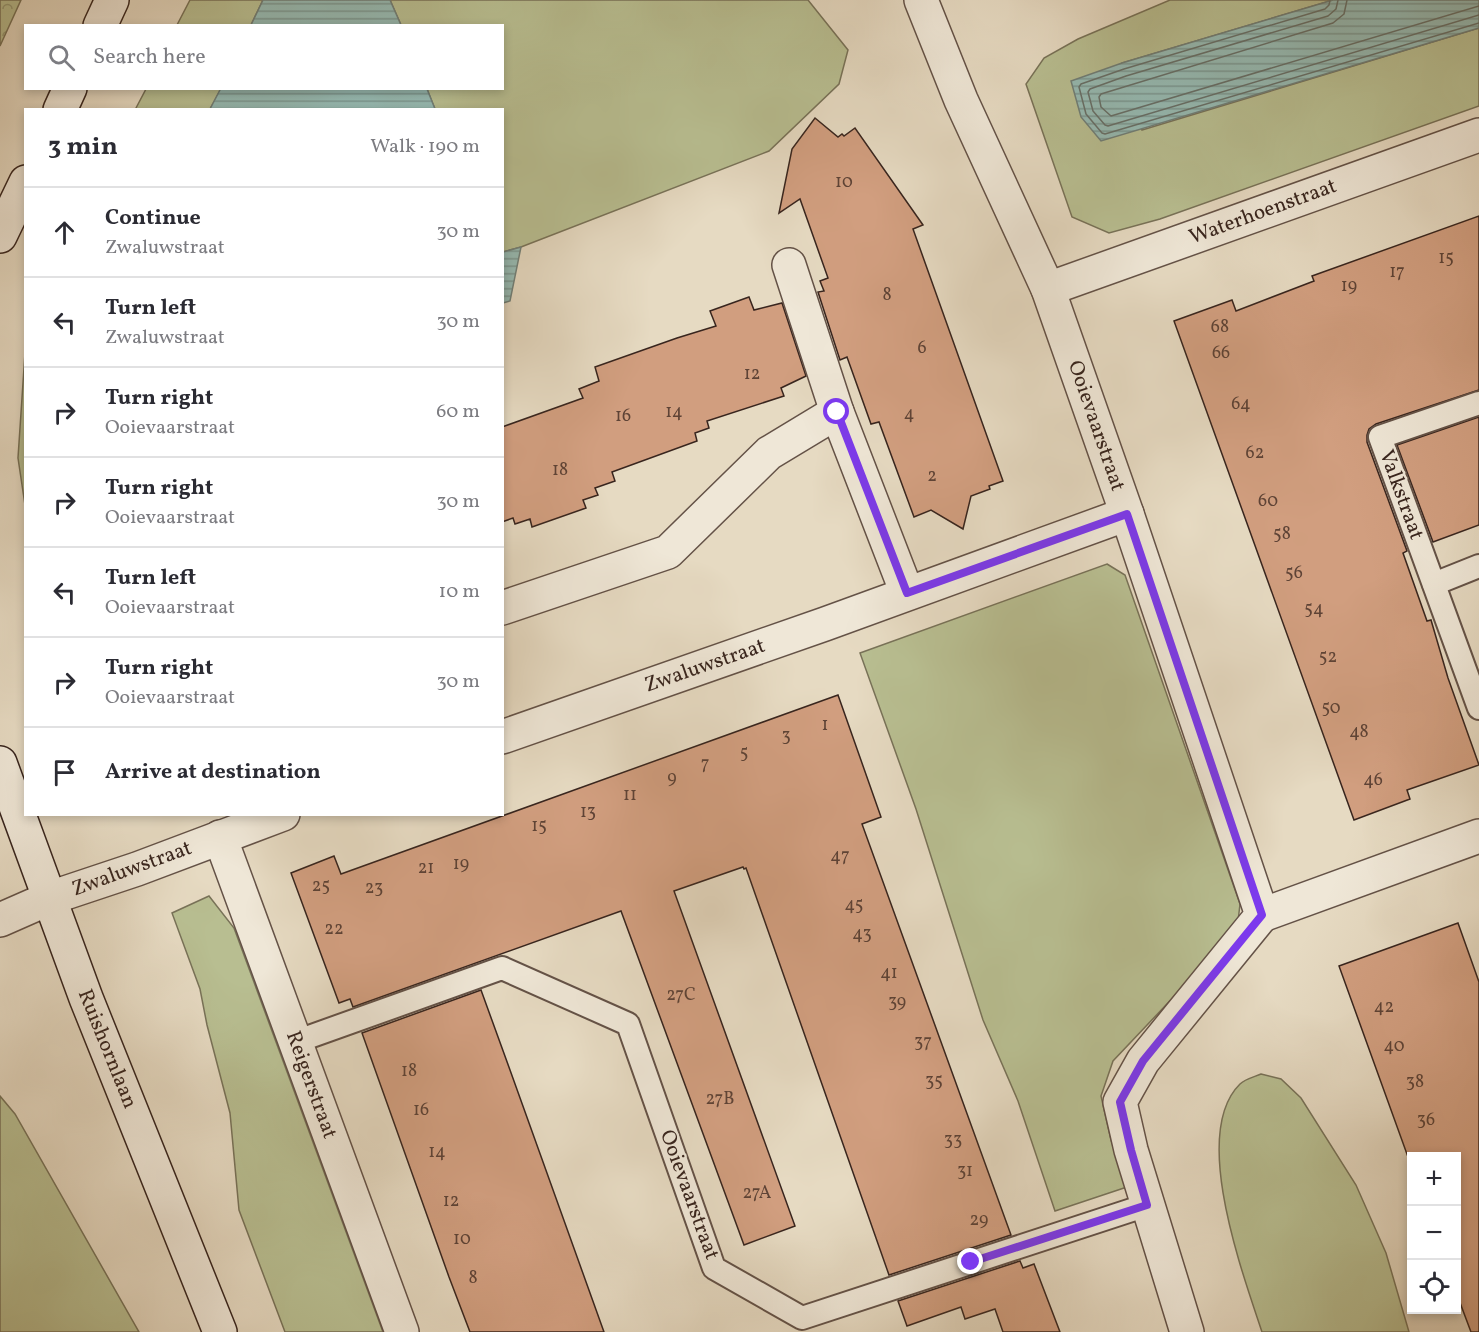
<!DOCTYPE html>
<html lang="en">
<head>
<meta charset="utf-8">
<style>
  body { margin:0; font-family:Vollkorn,serif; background:#f7f7f7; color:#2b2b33 }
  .controls { position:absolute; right:18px; bottom:18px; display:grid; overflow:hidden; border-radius:0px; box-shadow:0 3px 9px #0003 }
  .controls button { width:54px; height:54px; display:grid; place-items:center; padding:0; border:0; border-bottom:2px solid #e1e1e2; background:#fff; color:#2b2b33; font:30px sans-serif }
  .stop { position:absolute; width:18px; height:18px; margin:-14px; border:4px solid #7c3aed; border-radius:50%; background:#fff }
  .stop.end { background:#7c3aed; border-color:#fff; box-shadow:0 2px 6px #0008 }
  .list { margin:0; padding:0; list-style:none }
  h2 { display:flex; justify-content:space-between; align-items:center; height:78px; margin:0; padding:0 24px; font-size:26px }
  h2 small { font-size:20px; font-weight:400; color:#7c7c81 }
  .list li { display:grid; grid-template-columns:39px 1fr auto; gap:18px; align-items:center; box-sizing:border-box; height:90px; padding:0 24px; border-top:2px solid #e1e1e2 }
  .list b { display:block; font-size:22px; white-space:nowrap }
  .list p { margin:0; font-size:20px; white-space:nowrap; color:#7c7c81 }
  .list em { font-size:20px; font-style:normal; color:#7c7c81 }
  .icon { flex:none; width:33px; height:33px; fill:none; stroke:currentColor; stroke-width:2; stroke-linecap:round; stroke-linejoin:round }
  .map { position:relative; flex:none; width:1479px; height:1332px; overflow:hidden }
  .search { position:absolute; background:#fff; box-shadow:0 3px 9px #0003; left:24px; top:24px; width:480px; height:66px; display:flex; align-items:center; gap:15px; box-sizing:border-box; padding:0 21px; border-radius:0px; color:#7c7c81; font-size:22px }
  .panel { position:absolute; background:#fff; box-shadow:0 3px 9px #0003; left:24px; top:108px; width:480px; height:708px; border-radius:0px }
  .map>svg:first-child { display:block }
  .green { fill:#b8be91; stroke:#787258; stroke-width:1.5 }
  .forest { fill:url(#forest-crowns); stroke:#787258; stroke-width:1.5 }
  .water { fill:url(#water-rules); stroke:#707f78; stroke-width:1.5 }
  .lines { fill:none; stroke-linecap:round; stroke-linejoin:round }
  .shore { stroke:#677069; stroke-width:1.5 }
  .building { fill:#d19e7f; stroke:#38251e; stroke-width:1.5 }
  .lane-casing { stroke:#645247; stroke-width:26 }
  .street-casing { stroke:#645247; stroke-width:36 }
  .secondary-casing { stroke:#38251e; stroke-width:36 }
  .lane { stroke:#efe7d7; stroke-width:22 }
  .street { stroke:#efe7d7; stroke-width:33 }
  .secondary { stroke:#efe7d7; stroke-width:33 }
  .route { stroke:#7c3aed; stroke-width:8 }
  .labels { text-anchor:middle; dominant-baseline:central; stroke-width:4.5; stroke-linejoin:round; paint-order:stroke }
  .number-label { font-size:18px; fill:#5e4336 }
  .street-label { font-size:21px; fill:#38251e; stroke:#efe7d7 }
</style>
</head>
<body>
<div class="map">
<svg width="1479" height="1332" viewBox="0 0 1479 1332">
  <defs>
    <pattern id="forest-crowns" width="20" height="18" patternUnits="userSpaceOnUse" patternTransform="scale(1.5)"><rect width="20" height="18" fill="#b8be91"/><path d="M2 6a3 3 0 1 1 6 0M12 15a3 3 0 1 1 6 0" fill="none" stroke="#979a76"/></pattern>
    <pattern id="water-rules" width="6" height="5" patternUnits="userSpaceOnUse" patternTransform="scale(1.5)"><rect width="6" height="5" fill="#96bbb4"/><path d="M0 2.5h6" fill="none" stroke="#7b9892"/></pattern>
  </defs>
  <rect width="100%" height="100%" fill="#e6dac2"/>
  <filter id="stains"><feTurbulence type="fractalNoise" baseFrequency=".00333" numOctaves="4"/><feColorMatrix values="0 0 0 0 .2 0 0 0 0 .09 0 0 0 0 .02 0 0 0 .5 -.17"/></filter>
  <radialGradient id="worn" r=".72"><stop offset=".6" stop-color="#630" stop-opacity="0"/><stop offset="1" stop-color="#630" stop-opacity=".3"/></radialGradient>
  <g class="green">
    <path d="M190,0H263L251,25H177Z"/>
    <path d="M390,0H808L848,50L839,84L769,151L521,247L503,252L502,110L435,109L427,89L502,88V26L401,25Z"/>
    <path d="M1170,0H1333L1122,63L1142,130L1479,28V106L1160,219L1109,233L1072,217L1026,84L1044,58L1078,39Z"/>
    <path d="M146,89H221L210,109L135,110Z"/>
    <path d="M25,353V505L18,458Z"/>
    <path d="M1107,564L1125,575L1240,904L1237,930L1113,1061L1101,1096L1111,1140L1127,1187L1055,1211L1018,1101L983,1020L916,809L860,653Z"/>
    <path d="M209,896L234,928L383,1332H285L239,1210L230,1113L207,1025L200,989L172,913Z"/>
    <path d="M1261,1074L1281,1079L1301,1098L1356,1185L1386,1253L1409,1332H1262C1243,1274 1190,1133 1240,1084C1245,1079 1254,1077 1261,1074Z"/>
    <path d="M0,1096L15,1114L139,1332H0Z"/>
  </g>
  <path class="forest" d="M0,0H21L0,46Z"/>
  <g class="water">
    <path d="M263,0H390L401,25H251Z"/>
    <path d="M1333,0H1479V28L1101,141L1081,117L1071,81L1122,63Z"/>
    <path d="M221,88L427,89L435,109H210Z"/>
    <path d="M521,247L510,301L503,303V252Z"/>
  </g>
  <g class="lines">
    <g class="shore">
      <path d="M1330,0L1329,5L1325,9L1124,69L1081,84L1079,87L1086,114L1102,133L1105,134L1479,23"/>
      <path d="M1338,0L1336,9L1328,16L1126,76L1090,89L1088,92L1093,111L1105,125L1108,126L1479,15"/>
      <path d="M1347,0L1344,14L1333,23L1101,94L1099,97L1101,107L1111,116L1479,6"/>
    </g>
  </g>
  <g class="building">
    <path d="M815,118L838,137L842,134L844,136L855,128L923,225L913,229L1003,481L989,486L990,489L971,496L963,529L931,510L914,517L879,422L871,424L847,357L840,360L818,292L824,291L820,281L828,278L800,199L779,213L792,149Z"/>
    <path d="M1479,216V390L1376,424L1369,429L1367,435V442L1407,551L1403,553L1427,621L1431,620L1448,678L1479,765L1407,790L1410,799L1354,820L1174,321L1232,300L1236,311L1314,281L1312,276Z"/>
    <path d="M749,297L754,310L782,303L806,376L781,388L784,396L707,421L709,428L695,433L697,441L612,472L615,481L595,488L598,495L583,500L586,508L532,527L530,519L515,524L513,518L502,522V427L583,398L579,389L599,381L595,367L677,338L716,326L710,311Z"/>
    <path d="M1479,417V525L1433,542L1397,445Z"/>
    <path d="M838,695L881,817L862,824L1011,1235L889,1275L746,868L744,869L743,867L674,891L795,1226L744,1245L621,911L353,1007L350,999L339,1003L291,873L334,856L341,874Z"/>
    <path d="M1458,923L1479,982V1332H1471L1456,1292V1156H1412V1168L1339,966Z"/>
    <path d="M481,990L510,1070L604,1332H470L449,1277L362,1033Z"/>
    <path d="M1020,1261L1023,1268L1034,1264L1060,1332H1003L995,1309L965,1319L961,1307L907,1326L898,1301Z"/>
  </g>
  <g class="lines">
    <defs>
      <g id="lane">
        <path d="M1479,403L1380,437L1479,708"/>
        <path d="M1434,584L1479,566"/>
        <path d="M295,1042L502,968L628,1024L714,1268L802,1318L1147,1205"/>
      </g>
      <g id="street">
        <path d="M921,0L961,100L1048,289L1127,514L1262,915L1143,1061L1120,1102L1131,1150L1187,1332"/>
        <path d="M789,265L837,412L907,593"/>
        <path d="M1048,289L1479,135"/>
        <path d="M502,608L668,552L769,453L837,412"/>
        <path d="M502,737L825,624L1127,514"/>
        <path d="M220,837L402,1332"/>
        <path d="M1262,915L1479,836"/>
        <path d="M0,920L50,898L137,869L283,814"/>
      </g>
      <g id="secondary">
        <path d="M100,26L112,0"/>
        <path d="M60,110L70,88"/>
        <path d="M0,236L26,182"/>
        <path d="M0,763L86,998L220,1332"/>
      </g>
    </defs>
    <use href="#lane" class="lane-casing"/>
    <use href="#street" class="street-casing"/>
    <use href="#secondary" class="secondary-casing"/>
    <use href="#lane" class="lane"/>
    <use href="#street" class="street"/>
    <use href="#secondary" class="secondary"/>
  </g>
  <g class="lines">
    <path class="route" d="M837,412L907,593L1127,514L1262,915L1143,1061L1120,1102L1131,1150L1147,1205L971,1262"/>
  </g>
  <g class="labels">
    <g class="number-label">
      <text x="844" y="182">10</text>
      <text x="1446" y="258">15</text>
      <text x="1397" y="272">17</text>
      <text x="1349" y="286">19</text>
      <text x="887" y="295">8</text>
      <text x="1220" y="327">68</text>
      <text x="922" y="348">6</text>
      <text x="1221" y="353">66</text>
      <text x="752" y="374">12</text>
      <text x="1241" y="404">64</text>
      <text x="674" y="412">14</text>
      <text x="909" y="414">4</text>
      <text x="623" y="416">16</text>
      <text x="1255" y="453">62</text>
      <text x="560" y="470">18</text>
      <text x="932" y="476">2</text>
      <text x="1268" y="501">60</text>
      <text x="1282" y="534">58</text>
      <text x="1294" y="573">56</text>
      <text x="1314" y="609">54</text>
      <text x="1328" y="657">52</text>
      <text x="1331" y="708">50</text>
      <text x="825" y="725">1</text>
      <text x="1359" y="732">48</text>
      <text x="786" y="736">3</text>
      <text x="744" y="753">5</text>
      <text x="705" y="764">7</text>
      <text x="672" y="778">9</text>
      <text x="1373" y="780">46</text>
      <text x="630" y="795">11</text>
      <text x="588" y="812">13</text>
      <text x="539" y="826">15</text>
      <text x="840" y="856">47</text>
      <text x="461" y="864">19</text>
      <text x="426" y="868">21</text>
      <text x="321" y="886">25</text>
      <text x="374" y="888">23</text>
      <text x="854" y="905">45</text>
      <text x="334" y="929">22</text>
      <text x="862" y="934">43</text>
      <text x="889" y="973">41</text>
      <text x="681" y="995">27C</text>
      <text x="897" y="1002">39</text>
      <text x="1384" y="1007">42</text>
      <text x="923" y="1042">37</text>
      <text x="1394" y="1046">40</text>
      <text x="409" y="1071">18</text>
      <text x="934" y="1081">35</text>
      <text x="1415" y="1082">38</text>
      <text x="720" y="1099">27B</text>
      <text x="421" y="1110">16</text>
      <text x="1426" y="1120">36</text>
      <text x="953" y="1140">33</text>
      <text x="437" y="1152">14</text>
      <text x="965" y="1171">31</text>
      <text x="757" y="1193">27A</text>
      <text x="451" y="1201">12</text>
      <text x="979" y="1220">29</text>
      <text x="462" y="1239">10</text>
      <text x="473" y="1278">8</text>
    </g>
    <g class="street-label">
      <text transform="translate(1263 212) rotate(-20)">Waterhoenstraat</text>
      <text transform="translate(1096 426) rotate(71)">Ooievaarstraat</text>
      <text transform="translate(1401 495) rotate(70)">Valkstraat</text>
      <text transform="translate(705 666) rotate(-19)">Zwaluwstraat</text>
      <text transform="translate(132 869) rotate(-20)">Zwaluwstraat</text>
      <text transform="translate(107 1049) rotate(68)">Ruishornlaan</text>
      <text transform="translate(311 1085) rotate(70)">Reigerstraat</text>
      <text transform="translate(689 1195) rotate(70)">Ooievaarstraat</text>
    </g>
  </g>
  <rect width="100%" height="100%" filter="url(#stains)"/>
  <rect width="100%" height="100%" fill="url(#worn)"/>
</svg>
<div class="controls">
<button>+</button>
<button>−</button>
<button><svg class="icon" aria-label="locate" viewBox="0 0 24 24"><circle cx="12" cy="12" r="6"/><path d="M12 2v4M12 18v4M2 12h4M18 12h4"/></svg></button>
</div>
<div class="stop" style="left:837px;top:412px"></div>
<div class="stop end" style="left:971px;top:1262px"></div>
<div class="search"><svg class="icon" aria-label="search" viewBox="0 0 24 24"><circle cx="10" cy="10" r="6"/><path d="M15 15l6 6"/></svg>Search here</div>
<section class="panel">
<h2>3 min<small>Walk · 190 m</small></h2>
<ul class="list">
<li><svg class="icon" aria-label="ahead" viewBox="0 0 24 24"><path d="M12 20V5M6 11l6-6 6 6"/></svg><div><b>Continue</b><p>Zwaluwstraat</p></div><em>30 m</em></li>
<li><svg class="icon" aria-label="left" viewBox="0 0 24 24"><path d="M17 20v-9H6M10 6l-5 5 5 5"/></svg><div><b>Turn left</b><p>Zwaluwstraat</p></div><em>30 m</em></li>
<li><svg class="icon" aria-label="right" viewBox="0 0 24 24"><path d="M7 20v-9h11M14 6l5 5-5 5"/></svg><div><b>Turn right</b><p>Ooievaarstraat</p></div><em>60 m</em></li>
<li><svg class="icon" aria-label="right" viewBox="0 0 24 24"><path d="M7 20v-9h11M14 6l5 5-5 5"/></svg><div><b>Turn right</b><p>Ooievaarstraat</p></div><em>30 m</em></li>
<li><svg class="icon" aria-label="left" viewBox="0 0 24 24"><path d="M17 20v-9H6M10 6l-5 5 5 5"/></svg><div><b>Turn left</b><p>Ooievaarstraat</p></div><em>10 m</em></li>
<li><svg class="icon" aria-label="right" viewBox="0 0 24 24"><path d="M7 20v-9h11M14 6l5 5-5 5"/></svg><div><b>Turn right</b><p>Ooievaarstraat</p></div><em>30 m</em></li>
<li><svg class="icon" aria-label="arrive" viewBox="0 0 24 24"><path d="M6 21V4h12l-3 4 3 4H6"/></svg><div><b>Arrive at destination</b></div></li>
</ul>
</section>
</div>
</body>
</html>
